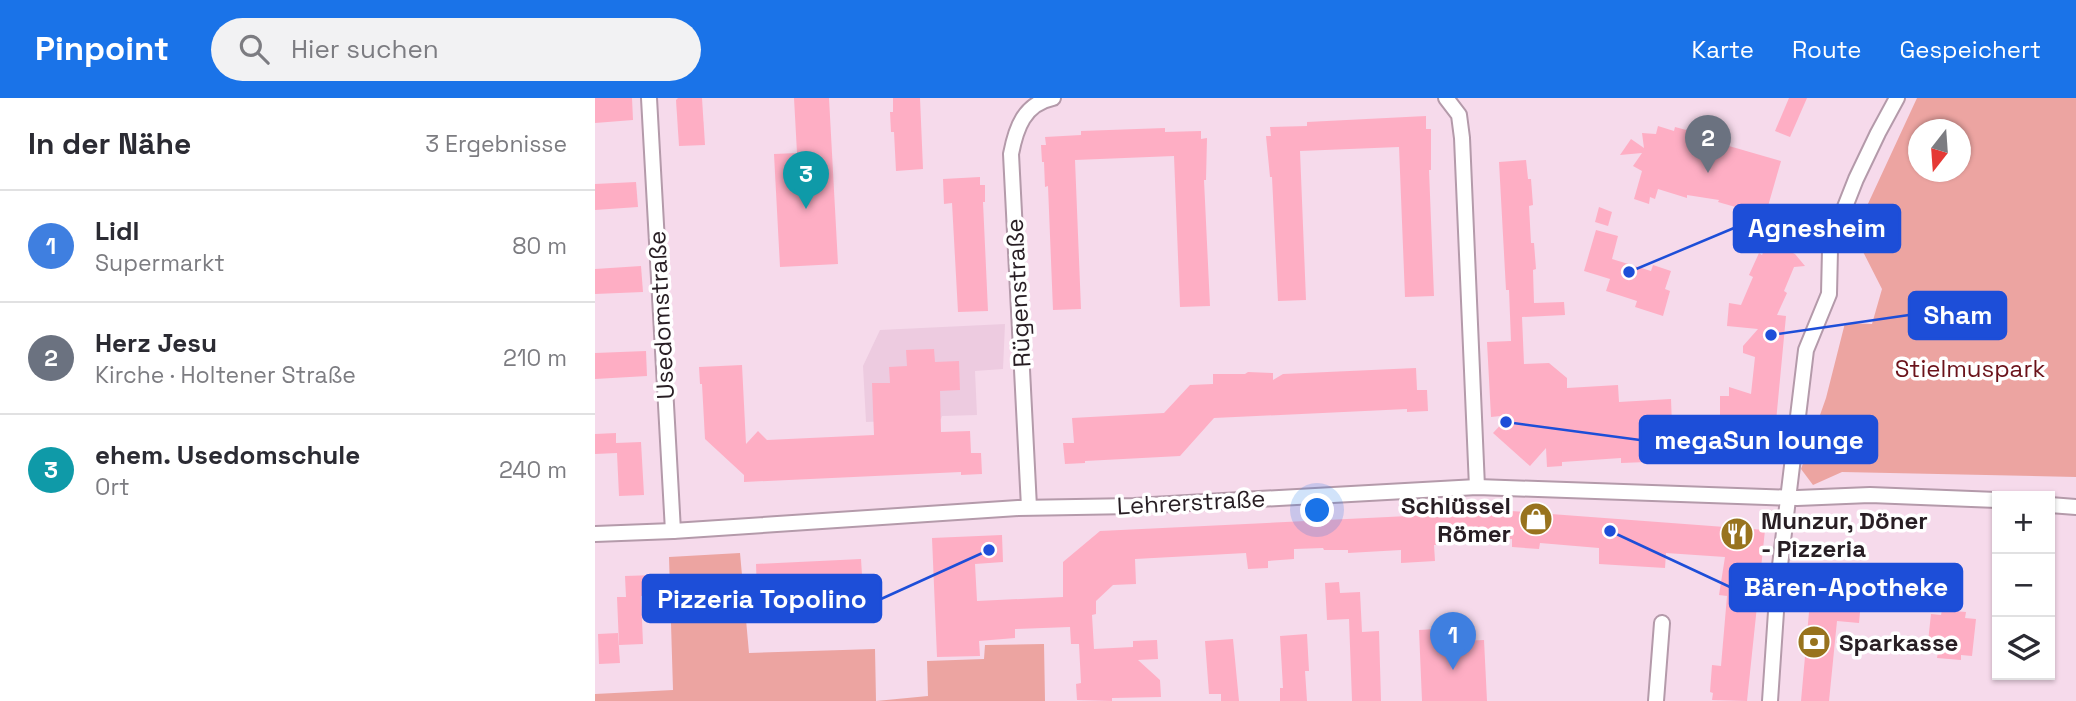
<!DOCTYPE html>
<html lang="de">
<head>
<meta charset="utf-8">
<style>
  body { margin:0; font-family:"Space Grotesk",sans-serif; background:#f2f2f3; color:#2b2b33 }
  .controls { position:absolute; right:21px; bottom:21px; display:grid; overflow:hidden; border-radius:0px; box-shadow:0 2px 5px #0004 }
  .controls button { width:63px; height:63px; display:grid; place-items:center; padding:0; border:0; border-bottom:2px solid #e1e1e2; background:#fff; color:#2b2b33; font:35px sans-serif }
  .compass { position:absolute; left:1313px; top:21px; width:63px; height:63px; border-radius:50%; background:#fff; box-shadow:0 2px 5px #0004; rotate:197deg }
  .you { position:absolute; left:723px; top:413px; width:24px; height:24px; margin:-18px; border:5px solid #fff; border-radius:50%; background:#1a73e8; box-shadow:0 0 0 10px #1a73e833 }
  .badge { display:grid; place-items:center; width:46px; height:46px; border-radius:50%; background:#1a73e8; color:#fff; font-size:23px; font-weight:700 }
  .pin { position:absolute; translate:-50% -58px; filter:drop-shadow(0 2px 4px #0008) }
  .pin::after { content:''; position:absolute; top:37px; width:24px; height:21px; background:inherit; clip-path:polygon(0 0,100% 0,50% 100%) }
  .list { margin:0; padding:0; list-style:none }
  h2 { display:flex; justify-content:space-between; align-items:center; height:91px; margin:0; padding:0 28px; font-size:30px }
  h2 small { font-size:23px; font-weight:400; color:#7c7c81 }
  .list li { display:grid; grid-template-columns:46px 1fr auto; gap:21px; align-items:center; box-sizing:border-box; height:112px; padding:0 28px; border-top:2px solid #e1e1e2 }
  .list b { display:block; font-size:26px; white-space:nowrap }
  .list p { margin:0; font-size:23px; white-space:nowrap; color:#7c7c81 }
  .list em { font-size:23px; font-style:normal; color:#7c7c81 }
  .icon { flex:none; width:38px; height:38px; fill:none; stroke:currentColor; stroke-width:2; stroke-linecap:round; stroke-linejoin:round }
  .map { position:relative; flex:none; width:1481px; height:603px; overflow:hidden }
  header { display:flex; align-items:center; gap:42px; box-sizing:border-box; height:98px; padding:0 35px; background:#1a73e8; color:#fff }
  header strong { font-size:33px }
  nav { display:flex; gap:38px; margin-inline-start:auto; font-size:24px }
  .search { width:490px; height:63px; background:#f2f2f3; display:flex; align-items:center; gap:18px; box-sizing:border-box; padding:0 24px; border-radius:38px; color:#7c7c81; font-size:26px }
  main { display:flex }
  aside { flex:1; background:#fff }
  .map>svg:first-child { display:block }
  .built { fill:#edcbe0 }
  .green { fill:#eca4a1; fill-rule:evenodd }
  .building { fill:#feaec4 }
  .lines { fill:none; stroke-linecap:round; stroke-linejoin:round }
  .street-casing { stroke:#b49aaa; stroke-width:18 }
  .street { stroke:#fff; stroke-width:14 }
  .labels { text-anchor:middle; dominant-baseline:central; stroke-width:7; stroke-linejoin:round; paint-order:stroke }
  .street-label { font-size:24px; fill:#281e24; stroke:#fff }
  .park-label { font-size:24px; fill:#6b131b; stroke:#fff }
  .poi-label { font-size:24px; font-weight:bold; fill:#281e24; stroke:#fff; text-anchor:start }
  .leader { fill:none; stroke:#1d4ed8; stroke-width:2.5 }
  .callout-dot { fill:#1d4ed8; stroke:#fff; stroke-width:2.5 }
  .callout { fill:#1d4ed8; stroke:#1d4ed8; stroke-width:2.5 }
  .callout-label { font-size:26px; text-anchor:middle; font-weight:bold; fill:#fff }
</style>
</head>
<body>
<header>
<strong>Pinpoint</strong>
<div class="search"><svg class="icon" aria-label="search" viewBox="0 0 24 24"><circle cx="10" cy="10" r="6"/><path d="M15 15l6 6"/></svg>Hier suchen</div>
<nav><a>Karte</a><a>Route</a><a>Gespeichert</a></nav>
</header>
<main>
<aside>
<h2>In der Nähe<small>3 Ergebnisse</small></h2>
<ul class="list">
<li><span class="badge" style="background:#3f7fe0">1</span><div><b>Lidl</b><p>Supermarkt</p></div><em>80 m</em></li>
<li><span class="badge" style="background:#6b7280">2</span><div><b>Herz Jesu</b><p>Kirche · Holtener Straße</p></div><em>210 m</em></li>
<li><span class="badge" style="background:#0f9aa8">3</span><div><b>ehem. Usedomschule</b><p>Ort</p></div><em>240 m</em></li>
</ul>
</aside>
<div class="map">
<svg width="1481" height="603" viewBox="0 0 1481 603">
  <rect width="100%" height="100%" fill="#f6daeb"/>
  <path class="built" d="M410,226L408,271L380,273L382,317L347,318L346,321L271,324L268,268L285,232Z"/>
  <g class="green">
    <path d="M1322,0H1481V379L1247,374L1218,387L1206,371L1231,300L1250,225L1277,226L1287,191L1259,136ZM1324,32H1366V74H1324Z"/>
    <path d="M145,455L154,555L280,551L281,603L333,598L332,563L389,561L390,547L449,546L450,603H0V596L78,592L74,459Z"/>
  </g>
  <g class="building">
    <path d="M0,0H37L38,22L0,25Z"/>
    <path d="M83,0H107L110,47L84,48L81,2Z"/>
    <path d="M199,0H234L243,166L185,169L179,56L202,55Z"/>
    <path d="M298,0H325L328,71L301,73L299,34H296L295,14H298Z"/>
    <path d="M1194,0H1212L1195,39L1180,33Z"/>
    <path d="M831,18V31H836V72H834L839,198L810,199L804,49L705,53L711,202L683,203L677,79H675L671,38H676L675,29L712,28V24Z"/>
    <path d="M1063,28L1079,33L1080,29L1110,37L1108,43L1127,46L1186,63L1169,122L1159,119L1158,114L1123,104L1124,102L1092,97V100L1063,91L1060,101L1055,99L1054,106L1039,101L1047,73L1038,68L1047,55L1025,57L1036,41L1049,50L1047,35L1061,36Z"/>
    <path d="M570,30V34L606,33V41L612,40L611,82H609L615,208L585,209L579,58L480,62L486,211L458,212L453,88L450,89L449,64H447L446,47H451L450,39L486,37V33Z"/>
    <path d="M931,62L933,81H936L938,107L934,108L936,145H939L941,171L938,172L939,205L969,204L970,217L927,219L929,266L954,265L972,280V290L1023,287L1024,304L1076,301L1077,328L1125,326V298H1134V289L1156,296L1160,259L1148,255V248L1163,231L1132,228L1134,205L1146,207L1158,179L1154,177L1164,155L1167,157L1173,143L1200,156L1210,168L1199,169L1189,193L1192,195L1182,217L1191,218L1178,355L1173,360L1079,365V363L1026,365V360L967,364V368L952,369L951,350L935,368L898,335L915,317L896,319L892,244L916,243L914,192H911L904,64Z"/>
    <path d="M385,79V87H390V104H388L393,213L363,214L357,105L349,106L348,81Z"/>
    <path d="M41,84L43,109L0,112V86Z"/>
    <path d="M1004,109L1017,114L1013,128L1000,124Z"/>
    <path d="M1001,132L1023,138L1017,161L1056,173L1058,167L1076,173L1070,191L1075,193L1068,218L1040,209L1042,203L1011,193L1015,181L989,173Z"/>
    <path d="M46,168L48,194L0,196V171Z"/>
    <path d="M339,251L340,264L364,263L365,292L345,293L346,334L375,333L376,355H386L387,376L366,377V374L149,384V377L110,341L107,286H105L104,269L147,267L151,346L163,333L172,342L279,337L277,285H295L294,269L312,268L311,252Z"/>
    <path d="M51,253L52,278L0,281V255Z"/>
    <path d="M821,270L822,292H832L833,313L812,314V311L619,320L585,358L490,363V365L470,366L468,345H479L477,320L569,315L595,287L618,286V276H650L653,274L678,275V282L688,276Z"/>
    <path d="M21,335V345L46,344L49,397L24,398L22,355L0,356V336Z"/>
    <path d="M916,413L1170,432L1152,603L1117,602L1118,595L1115,594L1117,567L1126,568L1132,498L1124,497L1130,459L1071,455L1070,470L1004,466V450L945,445L944,451L917,449V441L839,447L840,463L806,465V452L753,455V452H729L728,450L699,451V461L673,463V470L653,471L651,455L540,461L541,486L518,487L501,503V516L497,517L499,551L538,549V543L562,542L563,561L543,562L565,582L566,599L517,600V603L482,602L481,586L486,585L484,546H476L475,529L420,531V540L384,543L385,558L342,559L337,440L407,437L408,464L380,466L382,503L468,499V464L505,433Z"/>
    <path d="M266,461L268,492L162,497L161,466Z"/>
    <path d="M60,477L61,498H46L48,546L24,547L22,499H31L30,478Z"/>
    <path d="M744,484L745,495L765,494L767,534L784,533L786,603H757L754,521L732,522L730,485Z"/>
    <path d="M1220,499L1266,503L1264,525L1242,523L1234,603H1206L1215,503Z"/>
    <path d="M1347,512L1371,514L1370,520L1381,521L1377,558L1366,557V562L1342,560L1343,554L1332,553L1336,516L1346,517Z"/>
    <path d="M841,531V544L889,542L892,603H827L824,532Z"/>
    <path d="M23,535L25,565L4,566L3,536Z"/>
    <path d="M712,536L714,573H710L712,603H685V590H688L685,538Z"/>
    <path d="M638,541L644,603H626V596H614L610,543Z"/>
  </g>
  <g class="lines">
    <defs>
      <g id="street">
        <path d="M54,0L78,433"/>
        <path d="M851,0L864,17L867,40L882,389"/>
        <path d="M1455,407L1481,409"/>
        <path d="M434,409L416,56C421,30 429,6 458,0"/>
        <path d="M0,436L78,433L423,410L539,408L882,389L1202,400L1275,397L1402,402"/>
        <path d="M1183,484L1245,492"/>
        <path d="M1061,603L1067,525"/>
        <path d="M1175,603L1183,484L1211,252L1234,196L1235,152L1246,119L1261,81L1283,35L1302,0"/>
      </g>
    </defs>
    <use href="#street" class="street-casing"/>
    <use href="#street" class="street"/>
  </g>
  <defs>
    <symbol id="shop-disc" viewBox="-11 -11 22 22"><circle r="9.5" fill="#98731e" stroke="#fff"/><path d="M-5-2.5h2.3a2.7 3.5 0 0 1 5.4 0H5L5.5 6h-11ZM-1.5-2.5h3a1.5 2.3 0 0 0-3 0Z" fill="#fff"/></symbol>
    <symbol id="restaurant-disc" viewBox="-11 -11 22 22"><circle r="9.5" fill="#98731e" stroke="#fff"/><path d="M-5-6h1v4h1v-4h1v4h1v-4h1v5L-1.5 .5V6h-2V.5L-5-1ZM5-6V6H3V1.5H1.5Q1.5-4 5-6Z" fill="#fff"/></symbol>
    <symbol id="bank-disc" viewBox="-11 -11 22 22"><circle r="9.5" fill="#98731e" stroke="#fff"/><path d="M-6-4H6V4H-6ZM0-2.3a2.3 2.3 0 1 0 0 4.6a2.3 2.3 0 1 0 0-4.6Z" fill="#fff"/></symbol>
  </defs>
  <g fill-rule="evenodd">
    <use href="#shop-disc" x="922" y="402" width="38" height="38"/>
    <use href="#restaurant-disc" x="1123" y="417" width="38" height="38"/>
    <use href="#bank-disc" x="1200" y="525" width="38" height="38"/>
  </g>
  <g class="labels">
    <g class="street-label">
      <text transform="translate(423 195) rotate(-93)">Rügenstraße</text>
      <text transform="translate(66 217) rotate(-93)">Usedomstraße</text>
      <text transform="translate(596 404) rotate(-3)">Lehrerstraße</text>
    </g>
    <g class="park-label">
      <text x="1375" y="270">Stielmuspark</text>
    </g>
    <g class="poi-label">
      <text x="916" y="407" text-anchor="end">Schlüssel<tspan x="916" dy="28">Römer</tspan></text>
      <text x="1166" y="422">Munzur, Döner<tspan x="1166" dy="28">- Pizzeria</tspan></text>
      <text x="1244" y="544">Sparkasse</text>
    </g>
  </g>
  <path class="leader" d="M1034 174L1139 130M1176 237L1314 217M911 324L1045 342M1015 433L1135 489M394 452L286 501"/>
  <g class="callout-dot">
    <circle cx="1034" cy="174" r="7"/>
    <circle cx="1176" cy="237" r="7"/>
    <circle cx="911" cy="324" r="7"/>
    <circle cx="1015" cy="433" r="7"/>
    <circle cx="394" cy="452" r="7"/>
  </g>
  <g class="callout">
    <rect x="1139" y="107" width="166" height="47" rx="7"/>
    <rect x="1314" y="194" width="97" height="47" rx="7"/>
    <rect x="1045" y="318" width="237" height="47" rx="7"/>
    <rect x="1135" y="466" width="232" height="47" rx="7"/>
    <rect x="48" y="477" width="238" height="47" rx="7"/>
  </g>
  <g class="callout-label">
    <text x="1222" y="139">Agnesheim</text>
    <text x="1363" y="226">Sham</text>
    <text x="1164" y="351">megaSun lounge</text>
    <text x="1251" y="498">Bären-Apotheke</text>
    <text x="167" y="510">Pizzeria Topolino</text>
  </g>
</svg>
<div class="controls">
<button>+</button>
<button>−</button>
<button><svg class="icon" aria-label="layers" viewBox="0 0 24 24"><path d="M12 4l9 5-9 5-9-5zM3 14l9 5 9-5"/></svg></button>
</div>
<svg class="compass" viewBox="-18 -18 36 36"><path d="M0-13l5 13h-10z" fill="#e53935"/><path d="M0 13l5-13h-10z" fill="#7c7c81"/></svg>
<div class="you"></div>
<div class="pin badge" style="left:858px;top:572px;background:#3f7fe0">1</div>
<div class="pin badge" style="left:1113px;top:75px;background:#6b7280">2</div>
<div class="pin badge" style="left:211px;top:111px;background:#0f9aa8">3</div>
</div>
</main>
</body>
</html>
